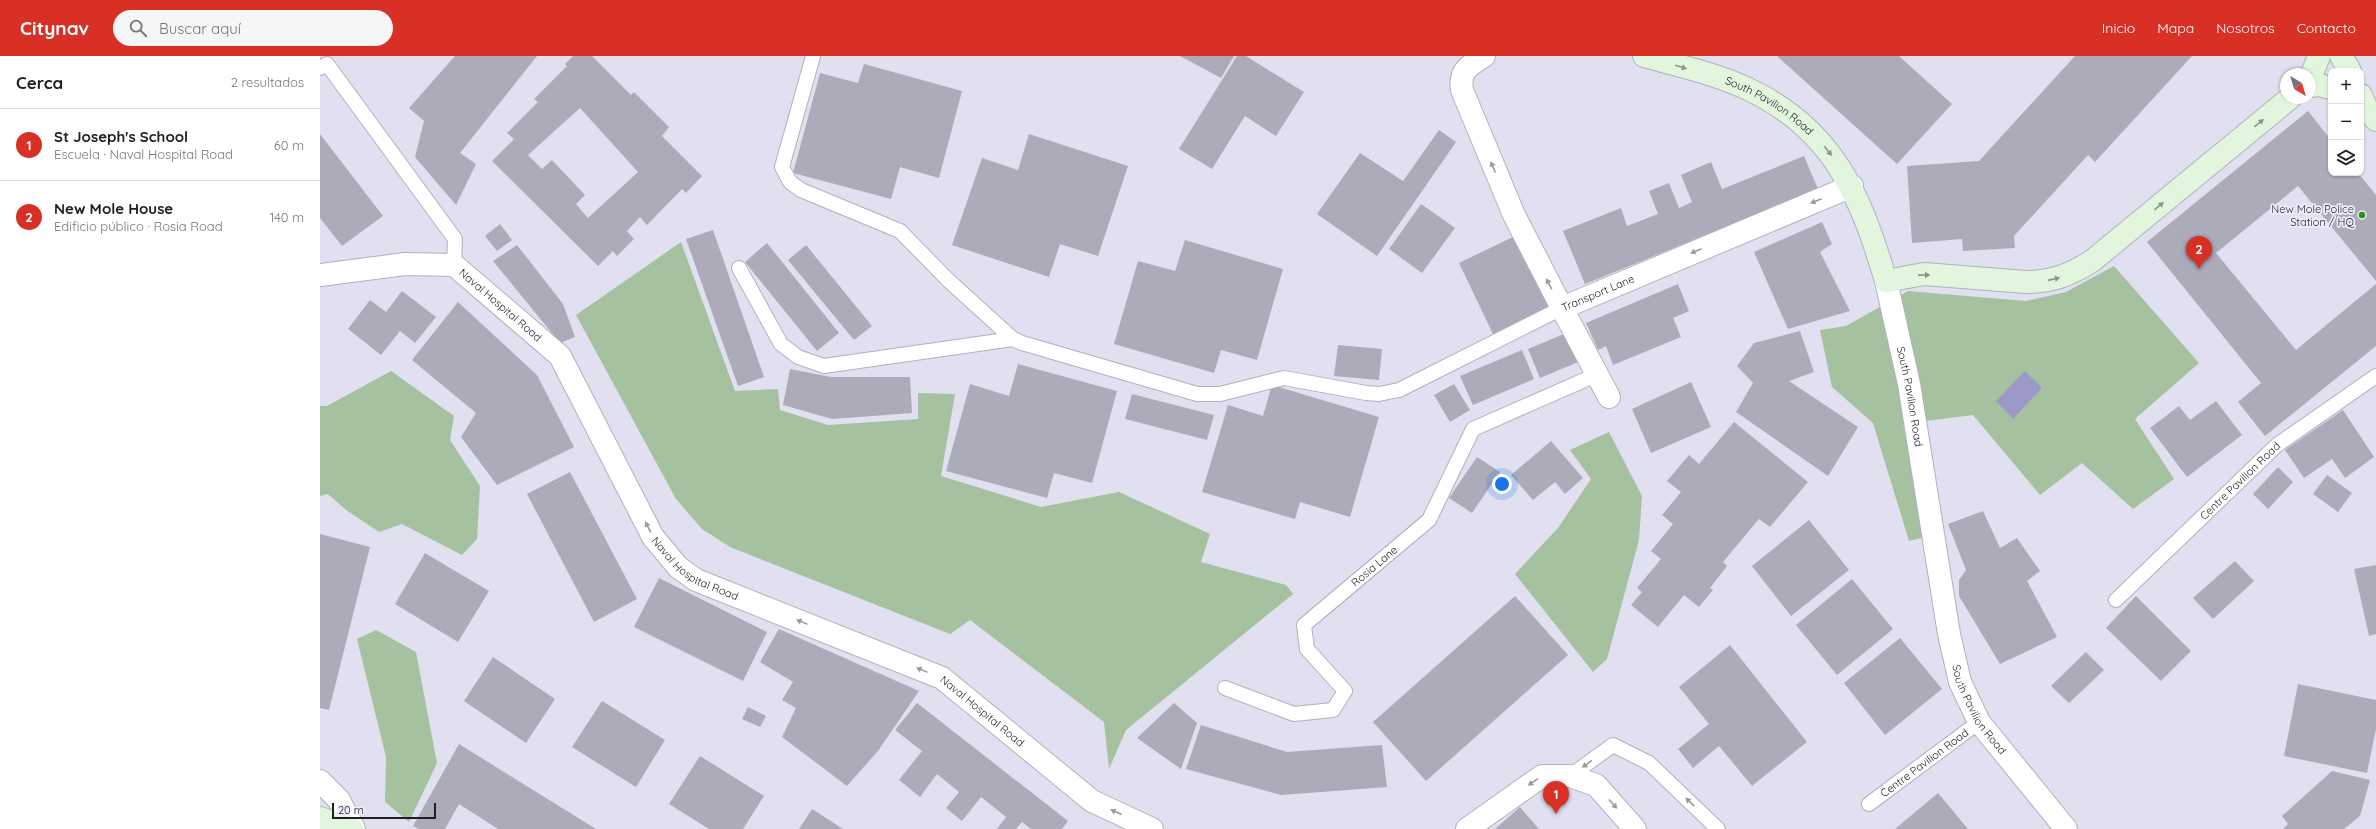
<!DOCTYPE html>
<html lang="es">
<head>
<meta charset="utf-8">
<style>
  body { margin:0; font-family:Quicksand,sans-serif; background:#f6f6f6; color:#202124 }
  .controls { position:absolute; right:12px; top:12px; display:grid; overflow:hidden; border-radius:8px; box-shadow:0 1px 3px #0004 }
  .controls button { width:36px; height:36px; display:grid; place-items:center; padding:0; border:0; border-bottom:1px solid #e0e0e0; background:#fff; color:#202124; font:20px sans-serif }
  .compass { position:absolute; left:1960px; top:12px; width:36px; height:36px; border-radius:50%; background:#fff; box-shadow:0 1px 3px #0004; rotate:142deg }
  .scale { position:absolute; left:12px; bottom:10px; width:104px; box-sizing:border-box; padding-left:4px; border:2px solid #1f1e24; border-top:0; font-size:11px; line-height:14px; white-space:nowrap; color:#1f1e24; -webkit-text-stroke:3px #eeedfd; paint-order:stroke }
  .you { position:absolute; left:1182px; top:428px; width:14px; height:14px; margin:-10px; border:3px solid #fff; border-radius:50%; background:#1a73e8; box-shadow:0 0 0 6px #1a73e833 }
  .badge { display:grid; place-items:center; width:26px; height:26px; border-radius:50%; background:#d93025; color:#fff; font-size:13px; font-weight:700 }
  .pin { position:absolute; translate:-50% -33px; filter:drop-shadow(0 1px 2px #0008) }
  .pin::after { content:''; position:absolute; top:21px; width:14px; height:12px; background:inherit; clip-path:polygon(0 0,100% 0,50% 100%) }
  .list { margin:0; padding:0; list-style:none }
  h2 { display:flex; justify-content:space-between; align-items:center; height:52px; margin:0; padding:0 16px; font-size:17px }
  h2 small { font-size:13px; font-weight:400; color:#757577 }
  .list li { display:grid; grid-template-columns:26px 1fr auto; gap:12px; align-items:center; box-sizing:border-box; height:72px; padding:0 16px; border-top:1px solid #e0e0e0 }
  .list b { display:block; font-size:15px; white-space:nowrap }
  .list p { margin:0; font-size:13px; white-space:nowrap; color:#757577 }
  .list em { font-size:13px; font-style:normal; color:#757577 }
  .icon { flex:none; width:22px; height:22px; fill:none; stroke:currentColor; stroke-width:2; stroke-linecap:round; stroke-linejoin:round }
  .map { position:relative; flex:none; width:2056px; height:773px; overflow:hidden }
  header { display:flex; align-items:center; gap:24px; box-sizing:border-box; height:56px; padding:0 20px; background:#d93025; color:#fff }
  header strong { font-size:19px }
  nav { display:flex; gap:22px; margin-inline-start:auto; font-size:14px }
  .search { width:280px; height:36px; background:#f6f6f6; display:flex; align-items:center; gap:10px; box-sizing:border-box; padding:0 14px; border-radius:22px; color:#757577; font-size:15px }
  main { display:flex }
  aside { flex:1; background:#fff }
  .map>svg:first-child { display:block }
  .green { fill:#a5c1a0 }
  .water { fill:#9c98c8 }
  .building { fill:#acabba; fill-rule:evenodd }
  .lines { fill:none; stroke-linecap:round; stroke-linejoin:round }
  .service-casing { stroke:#b0b0bf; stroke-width:16 }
  .minor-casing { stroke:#b0b0bf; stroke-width:24 }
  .secondary-casing { stroke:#b0b0bf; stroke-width:24 }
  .service { stroke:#fff; stroke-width:14 }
  .minor { stroke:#fff; stroke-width:22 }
  .secondary { stroke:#e2f6de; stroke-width:22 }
  .oneway { fill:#8a958a }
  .oneway2 { fill:#9a9a9c }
  .poi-dot { fill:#2d9318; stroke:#eeedfd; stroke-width:1.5 }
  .labels { text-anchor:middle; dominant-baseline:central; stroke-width:3.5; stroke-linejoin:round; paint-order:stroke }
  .street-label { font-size:11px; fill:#1f1e24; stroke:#eeedfd }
  .poi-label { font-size:11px; fill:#1f1e24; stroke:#eeedfd; text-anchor:end }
</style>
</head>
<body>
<header>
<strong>Citynav</strong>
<div class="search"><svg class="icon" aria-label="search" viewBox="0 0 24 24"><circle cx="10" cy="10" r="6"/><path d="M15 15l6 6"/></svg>Buscar aquí</div>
<nav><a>Inicio</a><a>Mapa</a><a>Nosotros</a><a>Contacto</a></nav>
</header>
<main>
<aside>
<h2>Cerca<small>2 resultados</small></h2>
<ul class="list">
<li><span class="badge">1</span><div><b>St Joseph's School</b><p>Escuela · Naval Hospital Road</p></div><em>60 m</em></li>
<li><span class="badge">2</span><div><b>New Mole House</b><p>Edificio público · Rosia Road</p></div><em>140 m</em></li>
</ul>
</aside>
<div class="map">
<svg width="2056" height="773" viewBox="0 0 2056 773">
  <rect width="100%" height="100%" fill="#e0e0f0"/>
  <g class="green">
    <path d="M361,186L415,335L458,333L460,354L508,369L598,363V337L635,338L621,420L721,451L799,436L890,478L881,506L966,529L973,538L806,674L789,713L784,666L650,564L630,578L410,491L382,473L356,443L256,259Z"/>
    <path d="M1794,210L1879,307L1815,363L1854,423L1813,453L1762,407L1720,439L1653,359L1583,368L1605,481L1589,485L1553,367L1512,331L1500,274L1526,270L1588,235L1706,245L1746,236Z"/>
    <path d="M71,315L134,360L130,384L160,430L157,483L142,499L82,468L59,476L26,454L8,438L0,440V350H7Z"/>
    <path d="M1289,376L1322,440L1319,484L1287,603L1273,616L1195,518L1238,472L1271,423L1250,394Z"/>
    <path d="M56,574L96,596L117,707L89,766L65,746L66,701L37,583Z"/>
  </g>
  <path class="water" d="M1705,315L1722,332L1693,363L1676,345Z"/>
  <g class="building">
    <path d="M135,0H217L140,97L156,108L136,149L95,101L104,65L89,52Z"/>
    <path d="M253,0H272L311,39L314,36L349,71L342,80L382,120L366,137L362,133L327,169L320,161L307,175L314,183L297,200L293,195L278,210L172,105L194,83L187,77L218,46L214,43L247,10L245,8ZM260,52L318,116L268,162L256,148L265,139L232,104L222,113L208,99Z"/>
    <path d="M860,0H914L901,22Z"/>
    <path d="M917,0H926L984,36L956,80L925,60L892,113L859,93Z"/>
    <path d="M1457,0H1579L1632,48L1577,108Z"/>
    <path d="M1755,0H1872L1775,106L1768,99L1694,180L1695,192L1643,195L1642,183L1592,187L1587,110L1659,105Z"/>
    <path d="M544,8L642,35L619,122L580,111L571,143L473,117L500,17L538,27Z"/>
    <path d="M1988,55L2011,84V117H2038L2056,139V225L1978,130L1896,197L1976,294L2056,228V290L1945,380L1918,346L1941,327L1827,186Z"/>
    <path d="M1119,74L1136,86L1057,200L997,158L1040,97L1083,125Z"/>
    <path d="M0,78L63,160L22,190L0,162Z"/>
    <path d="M709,78L808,110L778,200L740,188L729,221L632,189L662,102L698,114Z"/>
    <path d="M1484,100L1498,133L1265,228L1243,175L1301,152L1307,170L1338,158L1329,135L1349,127L1359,152L1372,146L1361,119L1391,106L1402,133Z"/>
    <path d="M1101,148L1135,172L1102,217L1069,193Z"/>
    <path d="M1502,166L1512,188L1500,196L1530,255L1468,273L1434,196Z"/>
    <path d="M180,168L192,184L177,195L165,180Z"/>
    <path d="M393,174L444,321L418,330L366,183Z"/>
    <path d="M1195,180L1229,252L1173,278L1139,207Z"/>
    <path d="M865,184L963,213L937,304L901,294L894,317L794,288L818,205L855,215Z"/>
    <path d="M447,187L519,277L497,295L425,206Z"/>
    <path d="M197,189L243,248L255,281L240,287L173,205Z"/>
    <path d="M486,189L552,270L534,284L468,204Z"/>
    <path d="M1358,228L1369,255L1353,262L1361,281L1293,309L1286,290L1278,294L1266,267Z"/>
    <path d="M82,235L116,261L95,287L80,275L61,299L28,273L50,244L66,256Z"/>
    <path d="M138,246L217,319L254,391L177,429L141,381L156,357L92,304Z"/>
    <path d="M1251,275L1263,304L1220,322L1208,293Z"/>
    <path d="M1480,275L1494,316L1469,325L1538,371L1508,420L1416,356L1433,327L1417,310L1434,287Z"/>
    <path d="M1018,289L1062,293L1059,324L1014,320Z"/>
    <path d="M1202,294L1214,323L1153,349L1140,320Z"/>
    <path d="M698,308L797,335L772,427L734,417L727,442L626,415L650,328L689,340Z"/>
    <path d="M470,313L511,321H590L592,357L512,363L463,349Z"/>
    <path d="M1371,326L1391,371L1331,397L1312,353Z"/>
    <path d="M1134,328L1150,354L1130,366L1114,339Z"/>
    <path d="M952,329L1059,361L1030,461L980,446L975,463L882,436L908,349L943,360Z"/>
    <path d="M812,338L894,359L887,384L805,363Z"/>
    <path d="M1896,345L1922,379L1867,421L1830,372L1859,350L1870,364Z"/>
    <path d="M2023,354L2054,401L2025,422L2012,403L1984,422L1965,394Z"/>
    <path d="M1414,366L1488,426L1450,471L1439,463L1403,506L1407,510L1390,532L1393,534L1379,551L1364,539L1338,571L1311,549L1322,536L1317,532L1341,503L1331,495L1353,468L1342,459L1361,436L1347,425L1369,399L1379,408Z"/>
    <path d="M1231,385L1263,422L1245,438L1235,426L1213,444L1191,419Z"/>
    <path d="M1157,401L1180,416L1152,457L1129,442Z"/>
    <path d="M1958,411L1973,426L1948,453L1933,438Z"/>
    <path d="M250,416L317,543L274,566L207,438Z"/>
    <path d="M2007,419L2032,437L2018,456L1993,438Z"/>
    <path d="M1663,455L1680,492L1697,482L1720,515L1707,525L1737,581L1680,608L1639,540V524L1646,514L1628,468Z"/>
    <path d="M1489,464L1529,514L1471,560L1432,510Z"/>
    <path d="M0,478L50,491L9,654L0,652Z"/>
    <path d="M105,497L169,535L138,586L75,548Z"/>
    <path d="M1915,505L1934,525L1893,563L1873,542Z"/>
    <path d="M2056,509V578L2049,580L2034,513Z"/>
    <path d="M339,522L447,576L423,625L314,571Z"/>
    <path d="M1532,523L1573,573L1517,619L1476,569Z"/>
    <path d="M1195,540L1248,599L1106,725L1053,666Z"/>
    <path d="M1816,540L1871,595L1841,625L1786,572Z"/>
    <path d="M459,573L599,635L558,695L527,730L462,681L476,652L462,644L473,626L440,606Z"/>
    <path d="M1580,582L1622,633L1565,679L1524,627Z"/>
    <path d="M1410,589L1487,686L1432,730L1399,690L1373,712L1358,693L1389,668L1359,631Z"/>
    <path d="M1766,596L1784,614L1749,647L1731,630Z"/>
    <path d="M173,601L235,643L206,687L144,645Z"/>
    <path d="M1978,628L2056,644V673L2047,717L1964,700Z"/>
    <path d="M282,645L345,684L316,731L252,691Z"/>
    <path d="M597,647L748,765L742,773H711L702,766L696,773H677L686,761L661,741L642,765L626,752L639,736L617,718L600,741L579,724L602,695L575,674Z"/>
    <path d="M854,647L877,667L861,713L817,682Z"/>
    <path d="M428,651L446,660L440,671L422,663Z"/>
    <path d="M881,669L967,696L1062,689L1067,731L961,739L866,713Z"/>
    <path d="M139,688L276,773H178L139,748L125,773H99L93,770Z"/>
    <path d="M380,700L444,740L423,773H389L349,748Z"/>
    <path d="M2012,715L2050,724L2040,760L2024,773H1963L1968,768L1962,760Z"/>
    <path d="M1618,737L1648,773H1575Z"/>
    <path d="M1200,751L1219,773H1175Z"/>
    <path d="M492,753L523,773H479Z"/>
  </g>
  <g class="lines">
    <defs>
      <g id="service">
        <path d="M493,0L462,111L470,126L481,134L580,175L628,224L693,283"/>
        <path d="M0,12L7,8L135,183L134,209"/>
        <path d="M419,212L461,288L478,301L504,310L693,283L702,287L877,338H900L964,322L1046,337L1059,338L1079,334L1242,252"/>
        <path id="s1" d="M1796,544L1957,389L2056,320"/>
        <path id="s2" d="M905,632L974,658L1013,654L1025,635L987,593L984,569L1109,464L1153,373L1278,318"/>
        <path d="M1250,720L1293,689L1329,707L1398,773"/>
        <path id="s3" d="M1549,748L1659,666"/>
      </g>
      <g id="minor">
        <path id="s4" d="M1164,0C1149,10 1139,14 1142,34L1194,159L1242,252L1532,130"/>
        <path id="s5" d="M0,219L85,208L134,209L240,300L333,481L358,511L376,524L622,622L772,745L832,773"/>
        <path id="s6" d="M1566,225L1589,328L1629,578L1640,626L1659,666L1746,773"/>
        <path d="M1242,252L1289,341"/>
        <path d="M0,725L19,744L34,773"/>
        <path d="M1147,773L1222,720H1250L1276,729L1315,773"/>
      </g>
      <g id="secondary">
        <path id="s7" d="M1324,0C1359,10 1397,18 1430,34C1514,74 1541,141 1566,225L1604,218L1706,226C1732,226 1750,219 1772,205L1970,42"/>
        <path d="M2021,0L2030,15"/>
        <path d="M1990,23L1999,0"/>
        <path d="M1990,30L1999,29L2011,32"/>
        <path d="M2041,39L2047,53L2056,64"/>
        <path d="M0,762L32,773"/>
      </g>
    </defs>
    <use href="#service" class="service-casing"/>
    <use href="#minor" class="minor-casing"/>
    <use href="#secondary" class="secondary-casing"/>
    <use href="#service" class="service"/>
    <use href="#minor" class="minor"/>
    <use href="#secondary" class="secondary"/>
  </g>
  <defs><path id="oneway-solid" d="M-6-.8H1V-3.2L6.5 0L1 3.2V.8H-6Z"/></defs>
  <g class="oneway">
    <use href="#oneway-solid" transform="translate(1361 11) rotate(17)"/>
    <use href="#oneway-solid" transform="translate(1939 67) rotate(-39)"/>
    <use href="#oneway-solid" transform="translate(1508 95) rotate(51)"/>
    <use href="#oneway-solid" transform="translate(1839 150) rotate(-39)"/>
    <use href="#oneway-solid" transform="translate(1604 219) rotate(-1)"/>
    <use href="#oneway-solid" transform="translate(1734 223) rotate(-13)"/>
  </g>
  <g class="oneway2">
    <use href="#oneway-solid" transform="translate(1173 111) rotate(-113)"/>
    <use href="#oneway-solid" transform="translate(1496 145) rotate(157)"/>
    <use href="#oneway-solid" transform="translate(1376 195) rotate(157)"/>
    <use href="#oneway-solid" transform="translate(1229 228) rotate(-118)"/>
    <use href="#oneway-solid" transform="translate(328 471) rotate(-117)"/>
    <use href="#oneway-solid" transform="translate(482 566) rotate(-158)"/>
    <use href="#oneway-solid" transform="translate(602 614) rotate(-158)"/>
    <use href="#oneway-solid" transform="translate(1267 708) rotate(144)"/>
    <use href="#oneway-solid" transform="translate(1213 726) rotate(145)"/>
    <use href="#oneway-solid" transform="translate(1370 746) rotate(-136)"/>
    <use href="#oneway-solid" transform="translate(1293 748) rotate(48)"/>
    <use href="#oneway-solid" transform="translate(796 756) rotate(-155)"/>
  </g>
  <circle class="poi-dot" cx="2042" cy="159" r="4"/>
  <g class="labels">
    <g class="street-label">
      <text stroke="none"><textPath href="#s7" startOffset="136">South Pavilion Road</textPath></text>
      <text stroke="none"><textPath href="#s4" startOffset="323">Transport Lane</textPath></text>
      <text stroke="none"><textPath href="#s5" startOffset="196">Naval Hospital Road</textPath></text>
      <text stroke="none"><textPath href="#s6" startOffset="118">South Pavilion Road</textPath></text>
      <text stroke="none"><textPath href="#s1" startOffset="172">Centre Pavilion Road</textPath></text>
      <text stroke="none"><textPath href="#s5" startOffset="532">Naval Hospital Road</textPath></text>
      <text stroke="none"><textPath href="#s2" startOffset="308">Rosia Lane</textPath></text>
      <text stroke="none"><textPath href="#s6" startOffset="441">South Pavilion Road</textPath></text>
      <text stroke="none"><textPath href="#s5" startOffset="856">Naval Hospital Road</textPath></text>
      <text stroke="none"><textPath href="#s3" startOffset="69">Centre Pavilion Road</textPath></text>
    </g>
    <g class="poi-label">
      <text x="2034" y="153">New Mole Police<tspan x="2034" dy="13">Station / HQ</tspan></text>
    </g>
  </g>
</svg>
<div class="controls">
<button>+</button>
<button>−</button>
<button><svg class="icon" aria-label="layers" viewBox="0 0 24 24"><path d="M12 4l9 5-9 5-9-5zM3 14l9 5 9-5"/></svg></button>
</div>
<svg class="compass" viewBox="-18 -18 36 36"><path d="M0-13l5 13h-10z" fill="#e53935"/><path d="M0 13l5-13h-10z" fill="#757577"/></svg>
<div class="scale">20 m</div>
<div class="you"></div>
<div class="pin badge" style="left:1236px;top:758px">1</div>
<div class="pin badge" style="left:1879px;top:213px">2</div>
</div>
</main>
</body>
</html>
